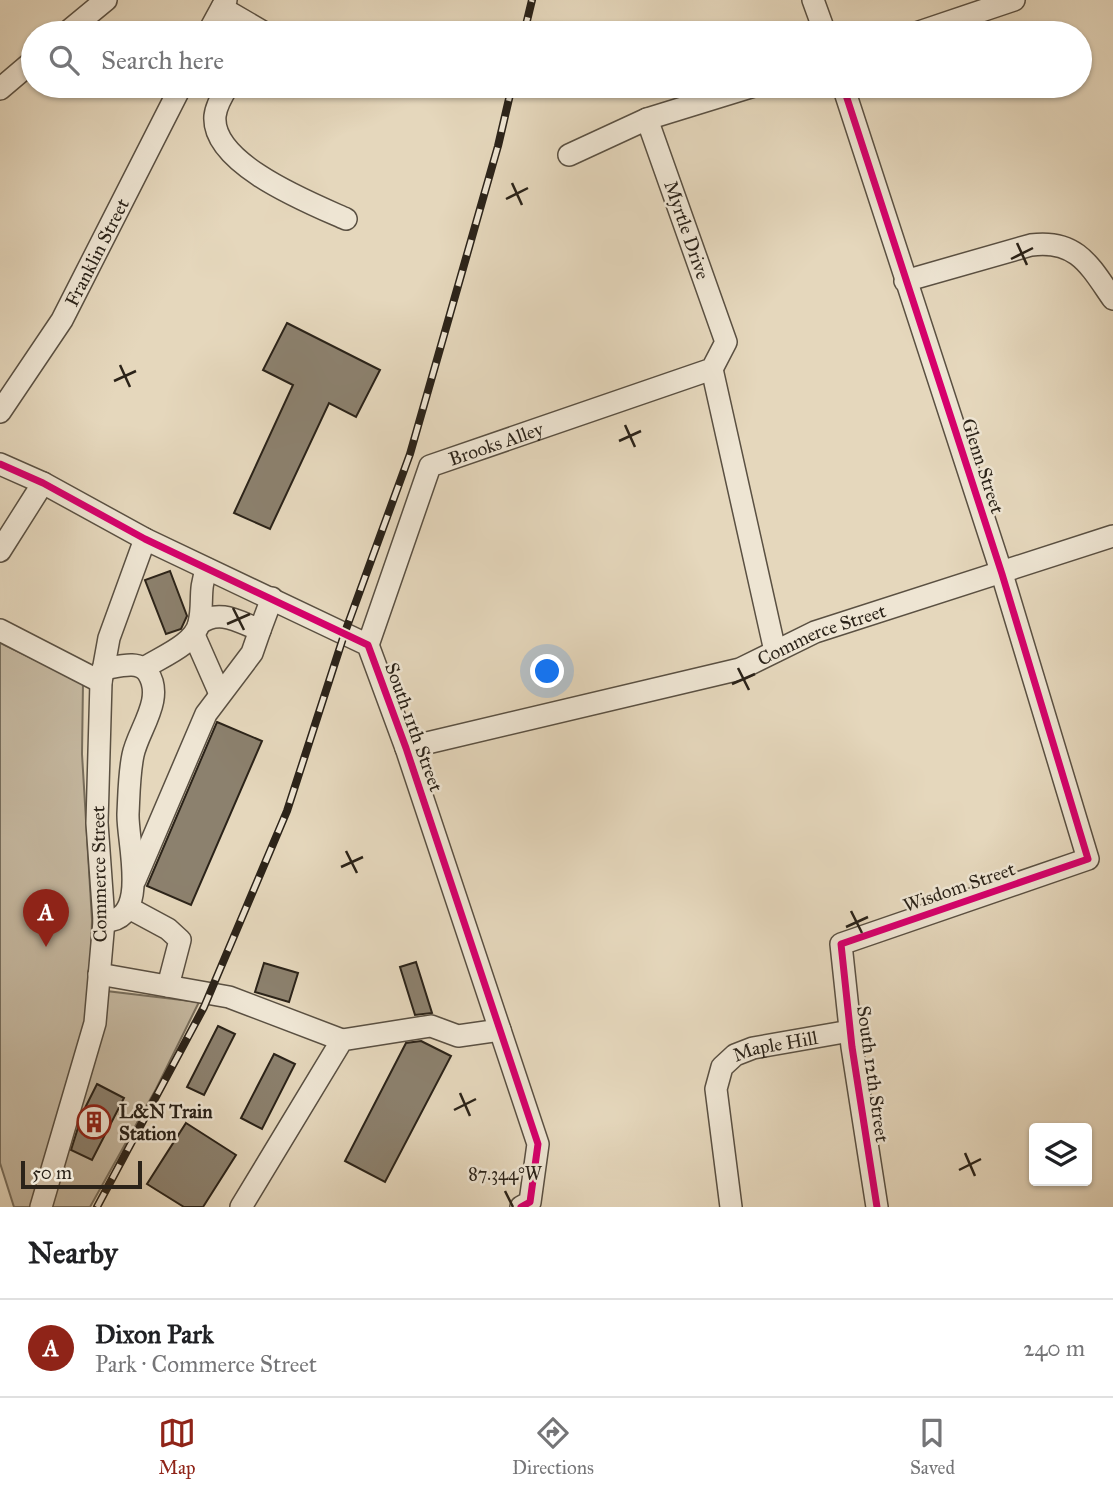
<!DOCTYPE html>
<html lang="en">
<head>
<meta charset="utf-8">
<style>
  body { margin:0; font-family:"IM FELL Great Primer",serif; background:#f2f2f2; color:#202124 }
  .controls { position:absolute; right:21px; bottom:21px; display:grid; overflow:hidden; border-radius:7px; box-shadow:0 2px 5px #0004 }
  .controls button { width:63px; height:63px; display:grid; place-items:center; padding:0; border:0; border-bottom:2px solid #e0e0e0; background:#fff; color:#202124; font:35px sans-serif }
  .scale { position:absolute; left:21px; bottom:18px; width:121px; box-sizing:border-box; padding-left:7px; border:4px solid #2b2319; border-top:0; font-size:19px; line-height:24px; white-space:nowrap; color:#2b2319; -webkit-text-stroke:5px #eee5d3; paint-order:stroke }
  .you { position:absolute; left:548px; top:672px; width:24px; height:24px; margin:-18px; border:5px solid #fff; border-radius:50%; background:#1a73e8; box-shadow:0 0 0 10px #1a73e833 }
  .badge { display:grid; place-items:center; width:46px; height:46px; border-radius:50%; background:#8f2418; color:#fff; font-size:23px; font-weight:700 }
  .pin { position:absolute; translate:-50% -58px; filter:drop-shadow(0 2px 4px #0008) }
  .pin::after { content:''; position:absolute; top:37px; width:24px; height:21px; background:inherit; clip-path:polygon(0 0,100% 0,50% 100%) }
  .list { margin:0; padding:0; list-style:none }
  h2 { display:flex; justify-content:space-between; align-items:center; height:91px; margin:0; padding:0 28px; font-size:30px }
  h2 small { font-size:23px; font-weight:400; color:#757577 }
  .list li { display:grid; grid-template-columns:46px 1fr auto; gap:21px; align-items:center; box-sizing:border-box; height:98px; padding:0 28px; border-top:2px solid #e0e0e0 }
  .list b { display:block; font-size:26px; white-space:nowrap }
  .list p { margin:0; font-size:23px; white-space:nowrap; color:#757577 }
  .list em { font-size:23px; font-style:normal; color:#757577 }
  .icon { flex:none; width:38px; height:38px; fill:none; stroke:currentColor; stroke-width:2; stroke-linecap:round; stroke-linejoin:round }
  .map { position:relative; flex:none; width:1113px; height:1207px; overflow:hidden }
  .search { position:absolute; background:#fff; box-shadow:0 2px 5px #0004; left:21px; right:21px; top:21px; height:77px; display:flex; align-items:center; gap:18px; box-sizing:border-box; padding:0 24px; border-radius:38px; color:#757577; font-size:26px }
  .sheet { height:189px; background:#fff }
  nav { display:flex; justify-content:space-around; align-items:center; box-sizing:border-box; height:98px; border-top:2px solid #e0e0e0; background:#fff; font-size:19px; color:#757577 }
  nav a { display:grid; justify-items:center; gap:4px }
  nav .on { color:#8f2418 }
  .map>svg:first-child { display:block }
  .green { fill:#c5b8a0; stroke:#786e5c; stroke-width:2 }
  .building { fill:#8c816e; stroke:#2b2319; stroke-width:2 }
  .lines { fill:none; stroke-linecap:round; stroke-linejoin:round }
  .minor-casing { stroke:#5a5042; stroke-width:24 }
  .minor { stroke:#eee5d3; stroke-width:21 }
  .rail-casing { stroke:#2b2319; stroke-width:8 }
  .rail { stroke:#eee5d3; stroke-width:5; stroke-dasharray:16; stroke-linecap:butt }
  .cycleway-casing { stroke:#eee5d3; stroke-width:11 }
  .cycleway { stroke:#d6006c; stroke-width:7 }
  .ticks { fill:none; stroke:#2b2319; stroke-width:2.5 }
  .labels { text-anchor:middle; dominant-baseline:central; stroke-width:5; stroke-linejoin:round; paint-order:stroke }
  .street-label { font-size:19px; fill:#2b2319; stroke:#eee5d3 }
  .poi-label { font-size:19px; font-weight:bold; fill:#2b2319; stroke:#eee5d3; text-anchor:start }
  .ticks-label { font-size:18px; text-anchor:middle; fill:#2b2319; stroke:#eee5d3; stroke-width:5; stroke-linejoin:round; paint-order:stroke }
</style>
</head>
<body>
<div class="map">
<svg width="1113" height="1207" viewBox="0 0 1113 1207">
  <rect width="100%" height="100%" fill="#e5d7bc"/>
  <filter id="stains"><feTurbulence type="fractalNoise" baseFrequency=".00286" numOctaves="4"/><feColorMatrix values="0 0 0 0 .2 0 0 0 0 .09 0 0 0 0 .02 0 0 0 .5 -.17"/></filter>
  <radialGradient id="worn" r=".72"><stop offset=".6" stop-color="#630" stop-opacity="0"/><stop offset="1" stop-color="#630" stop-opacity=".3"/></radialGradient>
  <path class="green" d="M0,643L83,683L82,754L92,920L90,989L199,1002L156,1089L90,1207H14L0,1163Z"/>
  <g class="building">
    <path d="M287,323L380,370L356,417L329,403L270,529L234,513L293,385L263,370Z"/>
    <path d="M170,571L187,616L181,629L166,634L145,580Z"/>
    <path d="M217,722L262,741L191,905L147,886Z"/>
    <path d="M416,962L432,1013L415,1015L400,967Z"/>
    <path d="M264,963L298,973L289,1002L255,992Z"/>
    <path d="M218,1026L235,1034L204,1095L187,1087Z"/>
    <path d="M421,1041L451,1056L385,1182L345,1161L406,1043Z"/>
    <path d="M274,1054L295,1064L262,1129L241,1118Z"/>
    <path d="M97,1084L124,1098L92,1160L71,1150L83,1112Z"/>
    <path d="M186,1123L236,1155L203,1207H184L147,1184Z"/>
  </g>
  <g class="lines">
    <defs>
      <g id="minor">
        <path d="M813,0L825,33"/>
        <path d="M222,8L265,33"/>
        <path d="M66,33L106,0"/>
        <path d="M208,33L226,0"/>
        <path d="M916,33L1014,0"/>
        <path d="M228,86C223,94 216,106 215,116C211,164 310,203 346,219"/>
        <path d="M843,86L1002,574L1088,859L841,944L852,1047L877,1207"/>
        <path d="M0,89L33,61"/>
        <path d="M569,155L647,119L754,86"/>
        <path d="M905,281L1031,245C1077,239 1090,266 1113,299"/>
        <path d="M712,369L775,651"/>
        <path id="s1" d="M0,412L62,320L181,86"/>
        <path d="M0,464L43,483L145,539L368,645L406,748L538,1144L530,1202L521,1207"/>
        <path d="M0,551L43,483"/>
        <path d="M199,624C219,608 239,622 260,630L272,598"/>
        <path d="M0,630L101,682"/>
        <path d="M194,635L220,694"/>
        <path id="s2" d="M368,645L430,466L712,369L726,342L647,119"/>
        <path d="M144,668C161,657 195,644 199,623C204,602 198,590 207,569"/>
        <path d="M103,669C117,667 139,659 148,673C165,699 138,730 133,755C129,774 129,795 128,814C127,842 151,922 104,921"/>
        <path id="s3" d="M406,748L740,669L815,632L1113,536"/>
        <path d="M135,880L206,714L252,653L260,630"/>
        <path d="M129,908L168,929L180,940L168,986"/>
        <path d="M99,974L229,997L342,1040"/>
        <path d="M41,1207L95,1023L104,921L97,823L101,682L109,638L145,539"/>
        <path d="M241,1207L342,1040L431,1026L458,1036L500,1030"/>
        <path id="s4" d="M731,1207L716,1089L722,1067L735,1055L753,1048L850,1031"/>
      </g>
    </defs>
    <use href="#minor" class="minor-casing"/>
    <use href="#minor" class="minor"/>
    <defs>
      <g id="rail">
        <path d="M524,33L532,0"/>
        <path d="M97,1207L204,1007L287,811L345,632L410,454L498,146L512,86"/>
      </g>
    </defs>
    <use href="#rail" class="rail-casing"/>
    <use href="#rail" class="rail"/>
    <defs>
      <g id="cycleway">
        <path d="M843,86L1002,574L1088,859L841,944L852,1047L877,1207"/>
        <path d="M0,464L43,483L145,539L368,645L406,748L538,1144L530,1202L521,1207"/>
      </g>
    </defs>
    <use href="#cycleway" class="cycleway-casing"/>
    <use href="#cycleway" class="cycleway"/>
  </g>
  <path class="ticks" d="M512,183L522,205M506,199L528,188M1017,243L1027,265M1011,259L1033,248M120,365L130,387M114,381L136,371M625,425L635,447M619,441L641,431M233,608L244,630M227,624L250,614M738,668L749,690M732,684L755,674M346,851L357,873M341,867L363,857M851,911L862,933M846,927L868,917M460,1093L470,1116M454,1110L476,1099M965,1153L975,1176M959,1170L981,1159M505,1191L513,1207"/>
  <defs>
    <symbol id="building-ring" viewBox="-11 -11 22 22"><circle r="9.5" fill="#eee5d3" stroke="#8f2418" stroke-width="1.5"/><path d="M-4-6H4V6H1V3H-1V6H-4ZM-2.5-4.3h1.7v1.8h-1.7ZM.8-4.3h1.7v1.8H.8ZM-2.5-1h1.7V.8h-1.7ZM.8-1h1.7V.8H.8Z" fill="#8f2418"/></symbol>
  </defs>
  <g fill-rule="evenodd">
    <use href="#building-ring" x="75" y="1103" width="38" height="38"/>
  </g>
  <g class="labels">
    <g class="street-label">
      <text transform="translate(687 230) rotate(71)">Myrtle Drive</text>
      <text stroke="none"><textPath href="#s1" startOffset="187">Franklin Street</textPath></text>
      <text stroke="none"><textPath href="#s2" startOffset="259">Brooks Alley</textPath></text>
      <text transform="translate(983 466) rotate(72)">Glenn Street</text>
      <text stroke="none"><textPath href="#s3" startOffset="432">Commerce Street</textPath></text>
      <text transform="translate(414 727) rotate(70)">South 11th Street</text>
      <text transform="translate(99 874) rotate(-91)">Commerce Street</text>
      <text transform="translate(959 887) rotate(-19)">Wisdom Street</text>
      <text stroke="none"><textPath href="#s4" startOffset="201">Maple Hill</textPath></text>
      <text transform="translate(873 1074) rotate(82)">South 12th Street</text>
    </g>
    <g class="poi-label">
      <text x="119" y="1111">L&amp;N Train<tspan x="119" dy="22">Station</tspan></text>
    </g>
  </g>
  <g class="ticks-label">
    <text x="505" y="1180">87.344°W</text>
  </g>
  <rect width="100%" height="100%" filter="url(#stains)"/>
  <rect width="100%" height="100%" fill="url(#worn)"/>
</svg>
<div class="controls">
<button><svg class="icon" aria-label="layers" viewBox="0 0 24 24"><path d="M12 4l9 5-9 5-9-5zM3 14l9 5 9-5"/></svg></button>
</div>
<div class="scale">50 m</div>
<div class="you"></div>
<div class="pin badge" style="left:46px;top:947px">A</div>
<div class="search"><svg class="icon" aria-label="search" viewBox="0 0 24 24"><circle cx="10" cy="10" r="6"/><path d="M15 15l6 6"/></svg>Search here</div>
</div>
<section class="sheet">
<h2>Nearby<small></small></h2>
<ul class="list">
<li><span class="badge">A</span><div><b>Dixon Park</b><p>Park · Commerce Street</p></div><em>240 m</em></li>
</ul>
</section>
<nav>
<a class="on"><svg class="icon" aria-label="map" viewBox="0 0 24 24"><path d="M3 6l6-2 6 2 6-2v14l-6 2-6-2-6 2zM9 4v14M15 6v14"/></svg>Map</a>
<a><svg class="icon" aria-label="directions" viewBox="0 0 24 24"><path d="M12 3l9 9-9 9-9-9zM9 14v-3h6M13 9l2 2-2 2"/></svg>Directions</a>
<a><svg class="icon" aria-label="saved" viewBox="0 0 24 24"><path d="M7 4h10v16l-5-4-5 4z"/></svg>Saved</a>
</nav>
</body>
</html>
